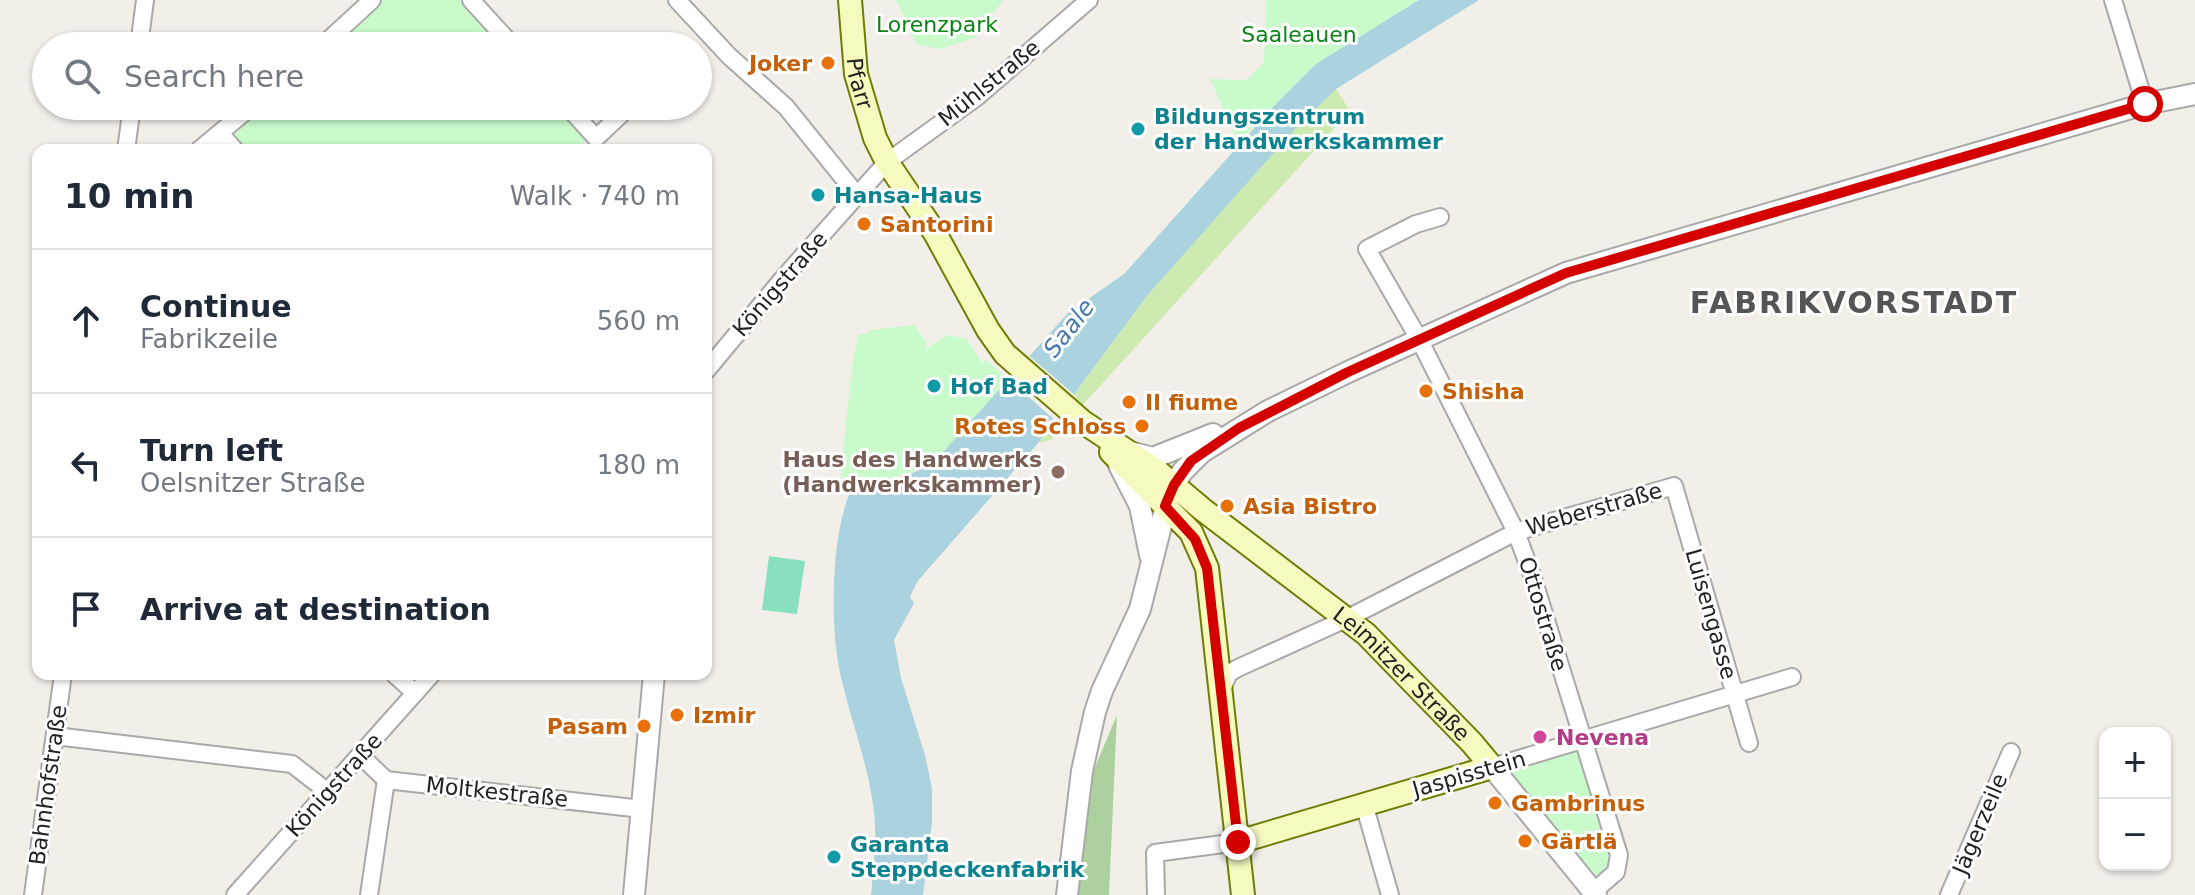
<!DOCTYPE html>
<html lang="en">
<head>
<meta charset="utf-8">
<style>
  body { margin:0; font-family:"DejaVu Sans",sans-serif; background:#f2f2f3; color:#1f2937 }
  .controls { position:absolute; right:24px; bottom:24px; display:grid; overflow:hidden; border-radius:16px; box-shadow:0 2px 6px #0004 }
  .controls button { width:72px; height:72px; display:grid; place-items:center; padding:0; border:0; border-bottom:2px solid #e0e1e3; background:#fff; color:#1f2937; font:40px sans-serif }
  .stop { position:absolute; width:24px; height:24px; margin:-18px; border:6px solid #d40000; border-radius:50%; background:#fff }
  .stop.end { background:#d40000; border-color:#fff; box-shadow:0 2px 8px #0008 }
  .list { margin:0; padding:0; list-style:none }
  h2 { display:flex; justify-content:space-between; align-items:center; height:104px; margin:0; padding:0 32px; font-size:34px }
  h2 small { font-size:26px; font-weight:400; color:#747a83 }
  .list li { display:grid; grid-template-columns:52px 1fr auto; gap:24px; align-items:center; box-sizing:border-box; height:144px; padding:0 32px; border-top:2px solid #e0e1e3 }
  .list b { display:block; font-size:30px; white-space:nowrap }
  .list p { margin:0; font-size:26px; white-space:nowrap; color:#747a83 }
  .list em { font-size:26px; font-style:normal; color:#747a83 }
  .icon { flex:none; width:44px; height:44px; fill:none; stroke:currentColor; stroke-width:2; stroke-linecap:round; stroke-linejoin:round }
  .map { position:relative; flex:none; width:2195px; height:895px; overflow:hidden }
  .search { position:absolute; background:#fff; box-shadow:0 2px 6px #0004; left:32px; top:32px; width:680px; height:88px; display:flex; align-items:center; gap:20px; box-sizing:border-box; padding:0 28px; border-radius:44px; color:#747a83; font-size:30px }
  .panel { position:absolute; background:#fff; box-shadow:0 2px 6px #0004; left:32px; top:144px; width:680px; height:536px; border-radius:16px }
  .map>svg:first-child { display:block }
  .grass { fill:#cdebb0 }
  .forest { fill:#add19e }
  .park { fill:#c8facc }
  .pitch { fill:#88e0be }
  .water { fill:#aad3df }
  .pier { fill:#f2efe9 }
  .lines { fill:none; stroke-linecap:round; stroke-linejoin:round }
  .minor-casing { stroke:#a9a9a9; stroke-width:20 }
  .tertiary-casing { stroke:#a9a9a9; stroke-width:24 }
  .secondary-casing { stroke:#707d05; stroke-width:26 }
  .minor { stroke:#fff; stroke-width:16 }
  .tertiary { stroke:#fff; stroke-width:20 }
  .secondary { stroke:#f7fabf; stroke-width:22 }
  .route { stroke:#d40000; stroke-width:10 }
  .food-dot { fill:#e8710a; stroke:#fff; stroke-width:3 }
  .culture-dot { fill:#0f9aa8; stroke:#fff; stroke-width:3 }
  .education-dot { fill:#8d6e63; stroke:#fff; stroke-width:3 }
  .hotel-dot { fill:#d1479c; stroke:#fff; stroke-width:3 }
  .labels { text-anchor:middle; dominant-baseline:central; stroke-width:6; stroke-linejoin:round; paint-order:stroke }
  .park-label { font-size:22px; fill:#0c8416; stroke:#fff }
  .food-label { font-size:22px; font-weight:bold; fill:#c56008; stroke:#fff; text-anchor:start }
  .street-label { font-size:22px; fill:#222; stroke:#fff }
  .culture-label { font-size:22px; font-weight:bold; fill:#0d838f; stroke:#fff; text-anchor:start }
  .education-label { font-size:22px; font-weight:bold; fill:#785e54; stroke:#fff; text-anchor:end }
  .hotel-label { font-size:22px; font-weight:bold; fill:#b23c85; stroke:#fff; text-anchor:start }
  .water-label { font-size:24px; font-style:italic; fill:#4a7aab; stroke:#fff }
  .district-label { font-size:30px; font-weight:bold; letter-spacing:2px; fill:#555; stroke:#fff }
</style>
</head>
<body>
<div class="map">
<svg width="2195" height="895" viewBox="0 0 2195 895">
  <rect width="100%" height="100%" fill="#f2efe9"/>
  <path class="grass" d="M1336,89L1350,111L1051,440L1038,443L1146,297L1292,131Z"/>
  <path class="forest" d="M1117,715L1109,895H1078L1093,772Z"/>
  <g class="park">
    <path d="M381,0H460L502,46H331Z"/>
    <path d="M896,0H1003L976,37L941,49L917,45Z"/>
    <path d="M1266,0H1419L1316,64L1238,142L1210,79L1247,80L1264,62Z"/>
    <path d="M265,106H555L585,141L575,150H246L233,136Z"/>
    <path d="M914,325L927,343L926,349L947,335L967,339L982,363L986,360L1008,379C954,440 934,488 842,479L841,468L853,360L858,335L869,333V330Z"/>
    <path d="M1581,744L1614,867L1594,890L1493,769Z"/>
  </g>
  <path class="pitch" d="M769,556L805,561L797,614L762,610Z"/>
  <path class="water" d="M1419,0H1479L1336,89L1293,131L1146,297L1038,443L917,582L910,597L914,603L894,640L901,678L925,755L932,788V822L923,895H871C874,862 878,831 872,798C865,754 848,712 839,668C830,621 831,531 852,488C868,481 882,481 899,477C913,474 924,468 936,460L1068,313L1124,274L1272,108L1316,64Z"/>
  <path class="pier" d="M1026,353L1077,397L1058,423L1005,376Z"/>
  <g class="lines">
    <defs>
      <g id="minor">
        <path d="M471,0L513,46"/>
        <path d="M677,0L729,56L786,107L857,195"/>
        <path d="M2113,0L2145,104"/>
        <path d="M139,46L145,0"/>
        <path d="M322,46L372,0"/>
        <path d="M567,106L596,138L630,106"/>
        <path d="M220,133L235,150"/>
        <path d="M126,150L132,106"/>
        <path d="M199,150L252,106"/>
        <path d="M1440,217L1416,224L1367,249L1419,339L1516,532L1532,575L1619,855L1616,872L1593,892"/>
        <path d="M706,371L785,276L887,162L977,97L1089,0"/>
        <path d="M394,674L415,693"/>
        <path d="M1222,689L1229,673L1238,668L1346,619L1516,532L1674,486L1749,743"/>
        <path d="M55,736L292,764L328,792"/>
        <path d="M360,755L386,780L642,809"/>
        <path d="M1492,767L1792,677"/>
        <path d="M1364,804L1390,895"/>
        <path d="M33,895L63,674"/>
        <path d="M235,895L432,674"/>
        <path d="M369,895L386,780"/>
        <path d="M1156,895L1155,853L1238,842"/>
        <path d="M1949,895L2011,752"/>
      </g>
      <g id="tertiary">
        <path d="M1130,452L1153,458L1213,434"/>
        <path d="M1119,465L1140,506L1150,555"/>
        <path d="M1492,767L1596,895"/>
        <path d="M634,895L654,674"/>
        <path d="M1067,895L1082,771L1095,712L1102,691L1140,609L1169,494L1182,472L1202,452L1268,411L1348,372L1566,273L2145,104L2195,94"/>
      </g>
      <g id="secondary">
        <path id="s1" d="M850,0L856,74L875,138L887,162L935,233L988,330L1005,354L1083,422L1157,471L1202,509L1366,634L1472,743L1492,767L1238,842"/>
        <path d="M1111,452L1191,532L1207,568L1243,895"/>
      </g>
    </defs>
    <use href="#minor" class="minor-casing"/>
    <use href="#tertiary" class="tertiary-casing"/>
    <use href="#secondary" class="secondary-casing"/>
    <use href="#minor" class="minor"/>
    <use href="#tertiary" class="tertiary"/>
    <use href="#secondary" class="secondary"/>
  </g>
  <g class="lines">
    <path class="route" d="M1238,842L1207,568L1195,539L1165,506L1174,485L1191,461L1239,428L1348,372L1566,273L2145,104"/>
  </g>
  <g class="food-dot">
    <circle cx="828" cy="63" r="8"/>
    <circle cx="864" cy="224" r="8"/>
    <circle cx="1426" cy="391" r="8"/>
    <circle cx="1129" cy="402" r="8"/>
    <circle cx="1142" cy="426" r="8"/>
    <circle cx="1227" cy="506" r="8"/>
    <circle cx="677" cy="715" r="8"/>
    <circle cx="644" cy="726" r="8"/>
    <circle cx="1495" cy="803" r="8"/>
    <circle cx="1525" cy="841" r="8"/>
  </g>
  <g class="culture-dot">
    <circle cx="1138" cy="129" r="8"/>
    <circle cx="818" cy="195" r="8"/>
    <circle cx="934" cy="386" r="8"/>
    <circle cx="834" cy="857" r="8"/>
  </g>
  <circle class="education-dot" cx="1058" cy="472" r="8"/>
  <circle class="hotel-dot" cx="1540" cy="737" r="8"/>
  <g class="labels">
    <g class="park-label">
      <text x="937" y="24">Lorenzpark</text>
      <text x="1299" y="34">Saaleauen</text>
    </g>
    <g class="food-label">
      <text x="812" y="63" text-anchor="end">Joker</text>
      <text x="880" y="224">Santorini</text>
      <text x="1442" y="391">Shisha</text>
      <text x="1145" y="402">Il fiume</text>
      <text x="1126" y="426" text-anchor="end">Rotes Schloss</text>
      <text x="1243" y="506">Asia Bistro</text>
      <text x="693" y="715">Izmir</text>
      <text x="628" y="726" text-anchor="end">Pasam</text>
      <text x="1511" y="803">Gambrinus</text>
      <text x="1541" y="841">Gärtlä</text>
    </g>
    <g class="street-label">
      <text stroke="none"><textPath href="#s1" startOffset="84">Pfarr</textPath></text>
      <text transform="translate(989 83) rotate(-39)">Mühlstraße</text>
      <text transform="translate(780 284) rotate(-49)">Königstraße</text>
      <text transform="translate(1594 509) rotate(-16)">Weberstraße</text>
      <text transform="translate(1543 614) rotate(73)">Ottostraße</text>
      <text transform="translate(1711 614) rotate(74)">Luisengasse</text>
      <text stroke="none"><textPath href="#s1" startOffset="904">Leimitzer Straße</textPath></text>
      <text transform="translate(1469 774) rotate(-16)">Jaspisstein</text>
      <text transform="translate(48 785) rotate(-82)">Bahnhofstraße</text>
      <text transform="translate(334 785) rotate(-48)">Königstraße</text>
      <text transform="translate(497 792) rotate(6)">Moltkestraße</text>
      <text transform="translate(1980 824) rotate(-67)">Jägerzeile</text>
    </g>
    <g class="culture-label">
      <text x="1154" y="116">Bildungszentrum<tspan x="1154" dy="25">der Handwerkskammer</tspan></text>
      <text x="834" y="195">Hansa-Haus</text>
      <text x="950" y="386">Hof Bad</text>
      <text x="850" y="844">Garanta<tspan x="850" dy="25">Steppdeckenfabrik</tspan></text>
    </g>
    <g class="education-label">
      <text x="1042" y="459">Haus des Handwerks<tspan x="1042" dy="25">(Handwerkskammer)</tspan></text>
    </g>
    <g class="hotel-label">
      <text x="1556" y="737">Nevena</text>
    </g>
    <g class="water-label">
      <text transform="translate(1069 328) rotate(-52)">Saale</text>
    </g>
    <g class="district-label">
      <text x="1854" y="302">FABRIKVORSTADT</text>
    </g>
  </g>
</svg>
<div class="controls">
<button>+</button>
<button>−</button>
</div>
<div class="stop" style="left:2145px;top:104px"></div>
<div class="stop end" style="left:1238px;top:842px"></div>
<div class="search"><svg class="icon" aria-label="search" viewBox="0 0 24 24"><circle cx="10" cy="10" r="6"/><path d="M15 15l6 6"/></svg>Search here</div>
<section class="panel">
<h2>10 min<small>Walk · 740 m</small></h2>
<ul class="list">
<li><svg class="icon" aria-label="ahead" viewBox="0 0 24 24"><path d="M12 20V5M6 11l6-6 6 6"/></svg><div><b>Continue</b><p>Fabrikzeile</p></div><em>560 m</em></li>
<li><svg class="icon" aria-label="left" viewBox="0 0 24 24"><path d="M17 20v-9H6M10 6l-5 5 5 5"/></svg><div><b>Turn left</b><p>Oelsnitzer Straße</p></div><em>180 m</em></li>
<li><svg class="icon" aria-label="arrive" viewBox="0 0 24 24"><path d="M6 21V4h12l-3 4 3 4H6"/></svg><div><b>Arrive at destination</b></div></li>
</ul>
</section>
</div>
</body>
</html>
